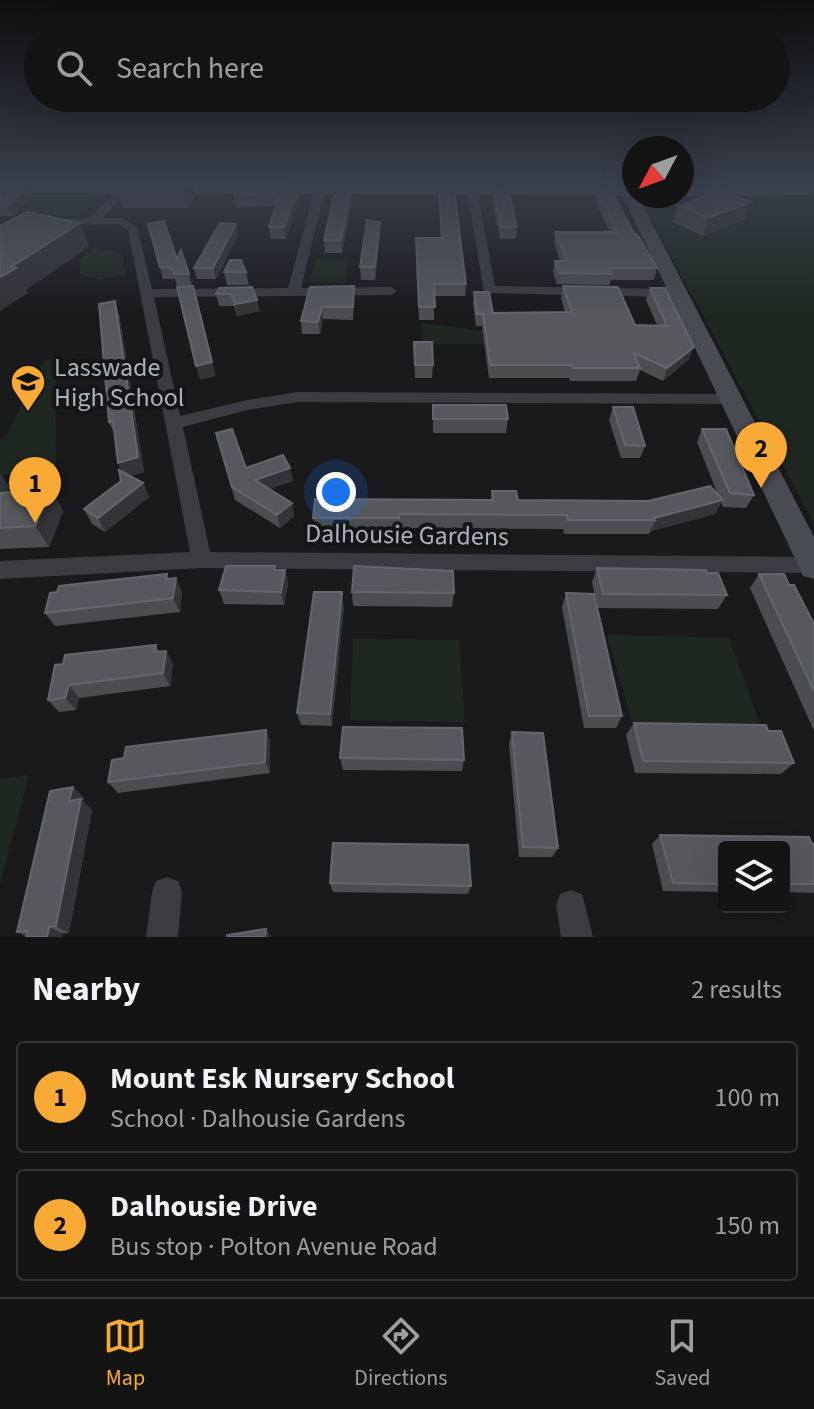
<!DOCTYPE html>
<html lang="en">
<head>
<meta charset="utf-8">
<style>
  body { margin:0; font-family:"Source Sans 3",sans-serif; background:#212122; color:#f1f3f6 }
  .controls { position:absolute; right:24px; bottom:24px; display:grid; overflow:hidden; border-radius:8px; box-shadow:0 8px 32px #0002 }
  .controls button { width:72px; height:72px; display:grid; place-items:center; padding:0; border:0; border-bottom:2px solid #333334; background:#141415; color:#f1f3f6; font:40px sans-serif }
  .compass { position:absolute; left:622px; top:136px; width:72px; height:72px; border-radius:50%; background:#141415; box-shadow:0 8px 32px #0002; rotate:229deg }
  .you { position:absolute; left:336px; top:492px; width:28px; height:28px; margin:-20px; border:6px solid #fff; border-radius:50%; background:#1a73e8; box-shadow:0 0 0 12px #1a73e833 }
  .badge { display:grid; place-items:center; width:52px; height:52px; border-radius:50%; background:#f9a935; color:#111; font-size:26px; font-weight:700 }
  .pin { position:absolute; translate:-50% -66px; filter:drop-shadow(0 2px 4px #0008) }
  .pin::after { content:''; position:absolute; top:42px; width:28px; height:24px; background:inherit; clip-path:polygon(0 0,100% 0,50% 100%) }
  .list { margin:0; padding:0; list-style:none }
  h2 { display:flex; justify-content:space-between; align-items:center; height:104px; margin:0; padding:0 32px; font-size:34px }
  h2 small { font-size:26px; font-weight:400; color:#9d9ea0 }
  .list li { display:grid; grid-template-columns:52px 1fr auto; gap:24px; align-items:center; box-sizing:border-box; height:112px; margin:0 16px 16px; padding:0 16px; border:2px solid #333334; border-radius:8px }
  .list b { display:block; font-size:30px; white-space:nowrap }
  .list p { margin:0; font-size:26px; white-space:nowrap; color:#9d9ea0 }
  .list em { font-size:26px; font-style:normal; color:#9d9ea0 }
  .icon { flex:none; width:44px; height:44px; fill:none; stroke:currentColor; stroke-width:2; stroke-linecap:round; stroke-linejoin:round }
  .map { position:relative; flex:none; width:814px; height:937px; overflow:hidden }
  .search { position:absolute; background:#141415; box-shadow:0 8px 32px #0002; left:24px; right:24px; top:24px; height:88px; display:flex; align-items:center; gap:20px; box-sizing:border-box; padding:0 28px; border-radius:44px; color:#9d9ea0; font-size:30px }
  .sheet { height:360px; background:#141415 }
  nav { display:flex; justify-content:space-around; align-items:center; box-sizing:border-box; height:112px; border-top:2px solid #333334; background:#141415; font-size:22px; color:#9d9ea0 }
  nav a { display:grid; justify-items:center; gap:4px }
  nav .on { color:#f9a935 }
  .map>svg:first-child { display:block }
  .green { fill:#1f2820 }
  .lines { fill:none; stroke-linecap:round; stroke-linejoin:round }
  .street { fill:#3a3c41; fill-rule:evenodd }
  .secondary { fill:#484b51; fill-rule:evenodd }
  .primary { fill:#565960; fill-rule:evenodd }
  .wall { fill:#4b4d51 }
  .shaded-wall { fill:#333437 }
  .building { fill:#56585d; stroke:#63666c; stroke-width:2 }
  .labels { text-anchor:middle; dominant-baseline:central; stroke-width:8; stroke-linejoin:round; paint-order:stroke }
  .poi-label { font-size:26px; fill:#acb2bc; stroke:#151517; text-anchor:start }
  .street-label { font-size:26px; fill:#acb2bc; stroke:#151517 }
</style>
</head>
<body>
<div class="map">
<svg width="814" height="937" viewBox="0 0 814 937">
  <rect width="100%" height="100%" fill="#1a1a1c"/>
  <g class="green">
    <path d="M41,193H98L78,216H17Z"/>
    <path d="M814,195V523L639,196Z"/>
    <path d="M96,248L122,253L126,275L99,280L80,274L79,259Z"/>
    <path d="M315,259L349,260L345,283L310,282Z"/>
    <path d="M422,323L483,331L485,344H423Z"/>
    <path d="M55,358L56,467L0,476V441L5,438L45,360Z"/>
    <path d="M607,635L729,638L760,725L632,722Z"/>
    <path d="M353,639L459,640L465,722L350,720Z"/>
    <path d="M29,775L0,885V779Z"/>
  </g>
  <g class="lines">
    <g class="street">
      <path d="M120,186L129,188L103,218H121L137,226L152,289L288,288L315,189L320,186L325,189L301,288L391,287L397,291L391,295L154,297L180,416L247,400L298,392L733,394L741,399L733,404L298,402L247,410L183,427L210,552L813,557L814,573L202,568L0,579V561L190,552L128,230L119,224L53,225L47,222L53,219L91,218Z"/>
      <path d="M472,186L477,189L495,286L671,289L678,293L671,297L484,293L467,189Z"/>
      <path d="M167,877L178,881L182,892L178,937H146L152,892L156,881Z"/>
      <path d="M571,890L582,894L593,937H561L556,905L560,894Z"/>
    </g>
    <path class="secondary" d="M627,186L634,190V196H638L814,537V579L803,576L799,567L620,190Z"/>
    <g class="primary">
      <path d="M0,183L634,185V195L0,193Z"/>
      <path d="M814,185V195L682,196V186Z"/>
    </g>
  </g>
  <g class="wall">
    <path d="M192,182L195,197L189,208H123L118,190Z"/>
    <path d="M0,184L29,185L33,196L13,216H0Z"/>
    <path d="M299,185L300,197L286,239H271L269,227L276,206L236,208L234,196Z"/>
    <path d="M493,188L517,227L516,239H500L492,200Z"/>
    <path d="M597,188L634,234L657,268L654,280H611L609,285L557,284L553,272L555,261H560L554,242L555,232H610L594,198Z"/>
    <path d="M439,189L466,284L465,296H434V320H419L416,238H441Z"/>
    <path d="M352,199L342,253H325L324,240Z"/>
    <path d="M678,206L745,219L703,236L673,222Z"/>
    <path d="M380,222V234L375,280H361L360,267Z"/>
    <path d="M148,224L189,274L192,286H177L175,279H163Z"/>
    <path d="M236,224L238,235L216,279H197L194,268Z"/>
    <path d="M224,272H246L249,285H227Z"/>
    <path d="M563,286L635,325H657L646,300L650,288L689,359L663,381L640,370L636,381H570L569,378H489L482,326H476L473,304L474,292L493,313L565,312L561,298Z"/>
    <path d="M310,287L354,298L353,320L323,319L320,334H302L301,321Z"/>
    <path d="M219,288L260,311L237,316L234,306H219L216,294Z"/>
    <path d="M119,314L144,472L130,476L143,483L149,497L105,532L92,524L84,509L121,481L122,471L118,463L115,435L109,422Z"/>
    <path d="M414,342L433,365L432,378H415Z"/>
    <path d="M433,405L508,419L506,433H433Z"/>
    <path d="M613,407L645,446L640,458H621L609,420Z"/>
    <path d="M702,429L754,495L746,508L723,507L721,502L715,514L651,531L649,534H564L563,529L400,528V532H315L313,518L491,500L492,491L518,500L648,501L718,495L697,442Z"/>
    <path d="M216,433L246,468H290L293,481L269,489L292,503L294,516L280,528L235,500Z"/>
    <path d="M0,473L12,492L51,490L63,511L49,547L0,549Z"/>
    <path d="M597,568L707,573L727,595L718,609L598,608L592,582Z"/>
    <path d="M276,570H285L288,584L284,605L224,604L219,590Z"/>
    <path d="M759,574L789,585L814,624V731L750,588Z"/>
    <path d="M169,579L182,592L180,612L55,626L45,613Z"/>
    <path d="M352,592L454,593L452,607L353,606Z"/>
    <path d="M566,593L622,716L616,728H584L562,607Z"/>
    <path d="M344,606L332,726L301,725L297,713Z"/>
    <path d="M156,645L159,652L166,651L173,664L170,686L79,698L76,710L59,712L48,700L55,665Z"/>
    <path d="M634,723L768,731L794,763L781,774L635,773L626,735Z"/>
    <path d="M266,730L270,741V773L118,793L108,782L124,758Z"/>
    <path d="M512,732L558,848L552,857H519L509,744Z"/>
    <path d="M340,758L464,760L462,771L343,770Z"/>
    <path d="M73,787L84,798L83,801L92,810L69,933L26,936L17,932Z"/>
    <path d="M660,835L814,844V893L784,892V847H724V892L663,891L652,844Z"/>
    <path d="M330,883L471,886L468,894L333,892Z"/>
  </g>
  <g class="shaded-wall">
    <path d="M190,182H192L195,197L189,208L184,190Z"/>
    <path d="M29,185L33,196L13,216L8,205Z"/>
    <path d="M299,185L300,197L286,239L284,227Z"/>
    <path d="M352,188V199L342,253L341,240Z"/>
    <path d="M751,202L745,219L703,236L708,218Z"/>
    <path d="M380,222V234L375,280V267Z"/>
    <path d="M80,223L89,247L26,290L28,293L0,311V277L11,267Z"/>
    <path d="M236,224L238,235L216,279L213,268Z"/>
    <path d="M257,300L260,311L237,316L235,304Z"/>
    <path d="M115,301L119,314L144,472L125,477L118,463Z"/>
    <path d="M322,307L323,319L320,334L318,322Z"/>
    <path d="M694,347L689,359L663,381L667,368Z"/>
    <path d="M212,362L216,376L200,380L196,366Z"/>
    <path d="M290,468L293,481L258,493L255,480Z"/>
    <path d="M0,473L13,494L0,510Z"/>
    <path d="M143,483L149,497L105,532L98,518Z"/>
    <path d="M51,490L63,511L49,547L35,526Z"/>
    <path d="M723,500L715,514L651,531L655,520L654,518Z"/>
    <path d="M292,503L294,516L280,528L277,515Z"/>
    <path d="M285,570L288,584L284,605L281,592Z"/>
    <path d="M176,578L182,592L180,612L173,598Z"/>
    <path d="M342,592L344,606L332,726L330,714Z"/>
    <path d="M166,651L173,664L170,686L163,673Z"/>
    <path d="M69,685L79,698L76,710L65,698Z"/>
    <path d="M266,730L270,741V773L265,762Z"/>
    <path d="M73,787L84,798L83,801L92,810L69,933L56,926L69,801Z"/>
    <path d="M49,927L63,934L62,937H47Z"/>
    <path d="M266,929L271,936V937H265Z"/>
  </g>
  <g class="building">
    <path d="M125,182H190L184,190H118Z"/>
    <path d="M0,184L29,185L8,205H0Z"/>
    <path d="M239,185H299L284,227H269L280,194L234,196Z"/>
    <path d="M336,188H352L341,240H324Z"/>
    <path d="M493,188H508L517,227H501Z"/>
    <path d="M597,188H610L634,234H637L657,268H609L612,274L559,273L555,261H567L555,232H617Z"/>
    <path d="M439,189H454L466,284H434L435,307H419L416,238H442Z"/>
    <path d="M720,191L751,202L708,218L678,206Z"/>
    <path d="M27,212L80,223L11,267L16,268L0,277V226Z"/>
    <path d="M367,220L380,222L375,267H360Z"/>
    <path d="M164,221L177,259L181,250L189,274H174L172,268L160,267L148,224Z"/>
    <path d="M220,223L236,224L213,268H194Z"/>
    <path d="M230,260H241L246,272H224Z"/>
    <path d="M193,286L212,362L196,366L177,287Z"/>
    <path d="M354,286L353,307H322L318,322L301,321L310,287Z"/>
    <path d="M563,286L618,287L635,325L667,326L650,288H665L694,347L667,368L634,353L640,368H573L572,365H490L483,314H477L474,292H489L493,313L572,312Z"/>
    <path d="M252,287L257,300L235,304L231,294H216L219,288Z"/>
    <path d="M115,301L138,457L118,463L113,421L109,422L99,304Z"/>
    <path d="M414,342H432L433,365H415Z"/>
    <path d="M433,405H506L508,419H433Z"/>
    <path d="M613,407H633L645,446L625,445Z"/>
    <path d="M232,429L246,468L283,455L290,468L255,480L292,503L277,515L232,487L216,433Z"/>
    <path d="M702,429H726L754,495L730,493Z"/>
    <path d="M119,470L143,483L98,518L84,509L121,481Z"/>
    <path d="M710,486L723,500L654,518L655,520H568L567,515L399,514V518H313L315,499L493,500L492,491H516L518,500L648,501Z"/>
    <path d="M51,490L35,526L0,528V493Z"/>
    <path d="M226,566H275L274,570H285L281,592L219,590Z"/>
    <path d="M354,566L453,571L454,593L352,592Z"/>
    <path d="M597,568L706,570L707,573H718L727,595L603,594Z"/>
    <path d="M167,574L166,579L176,578L173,598L45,613L50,593L57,592L59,586Z"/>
    <path d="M759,574H784L789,585H794L814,624V691Z"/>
    <path d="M314,592H342L330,714L297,713Z"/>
    <path d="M566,593L594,594L622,716H589Z"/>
    <path d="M156,645L154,652L166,651L163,673L69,685L65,698L48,700L55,665L63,664L65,655Z"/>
    <path d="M634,723L766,725L768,731H781L794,763L643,761Z"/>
    <path d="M343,727L462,728L464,760L340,758Z"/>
    <path d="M266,730L265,762L108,782L112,760L124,758L126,747Z"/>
    <path d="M512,732L543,733L558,848L523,847Z"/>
    <path d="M73,787L69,801L81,799L56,926L49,927L47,937H26L28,931L17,932L50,791Z"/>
    <path d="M660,835L809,837L812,844H814V884H784V847H724V884L673,883Z"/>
    <path d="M333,843L468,845L471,886L330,883Z"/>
    <path d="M266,929L265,937H227V935Z"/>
  </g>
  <linearGradient id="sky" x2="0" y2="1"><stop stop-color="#0e0e0f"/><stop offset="0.58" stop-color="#383e4b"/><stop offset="1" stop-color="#383e4b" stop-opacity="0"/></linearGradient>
  <rect width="814" height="313" fill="url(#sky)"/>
  <defs>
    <symbol id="school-pin" viewBox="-11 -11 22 30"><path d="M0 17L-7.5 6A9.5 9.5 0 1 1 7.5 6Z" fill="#f9a935" stroke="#151517"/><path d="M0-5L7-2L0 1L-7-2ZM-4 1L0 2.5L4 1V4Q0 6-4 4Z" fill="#111"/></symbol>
  </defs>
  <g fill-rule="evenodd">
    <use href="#school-pin" x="8" y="362" width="40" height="54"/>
  </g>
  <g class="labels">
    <g class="poi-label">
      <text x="54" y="367">Lasswade<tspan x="54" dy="30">High School</tspan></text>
    </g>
    <g class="street-label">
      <text transform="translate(407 535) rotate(1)">Dalhousie Gardens</text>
    </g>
  </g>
</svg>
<div class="controls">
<button><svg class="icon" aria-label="layers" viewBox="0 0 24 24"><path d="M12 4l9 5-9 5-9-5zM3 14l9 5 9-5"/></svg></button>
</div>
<svg class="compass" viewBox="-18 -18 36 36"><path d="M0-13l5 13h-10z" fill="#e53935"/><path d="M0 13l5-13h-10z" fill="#9d9ea0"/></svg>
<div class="you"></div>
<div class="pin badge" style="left:35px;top:523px">1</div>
<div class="pin badge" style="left:761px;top:488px">2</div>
<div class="search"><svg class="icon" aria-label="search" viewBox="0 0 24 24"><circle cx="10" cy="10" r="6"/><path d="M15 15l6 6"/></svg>Search here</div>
</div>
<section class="sheet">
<h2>Nearby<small>2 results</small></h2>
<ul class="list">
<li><span class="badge">1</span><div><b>Mount Esk Nursery School</b><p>School · Dalhousie Gardens</p></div><em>100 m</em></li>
<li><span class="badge">2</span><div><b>Dalhousie Drive</b><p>Bus stop · Polton Avenue Road</p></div><em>150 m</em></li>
</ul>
</section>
<nav>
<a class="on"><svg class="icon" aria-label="map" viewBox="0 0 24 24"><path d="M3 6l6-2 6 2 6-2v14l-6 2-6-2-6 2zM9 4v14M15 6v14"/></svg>Map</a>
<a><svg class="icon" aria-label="directions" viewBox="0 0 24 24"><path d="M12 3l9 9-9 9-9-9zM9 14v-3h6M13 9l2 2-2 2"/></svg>Directions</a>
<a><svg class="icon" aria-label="saved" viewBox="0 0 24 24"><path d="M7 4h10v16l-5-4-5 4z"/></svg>Saved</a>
</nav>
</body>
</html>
